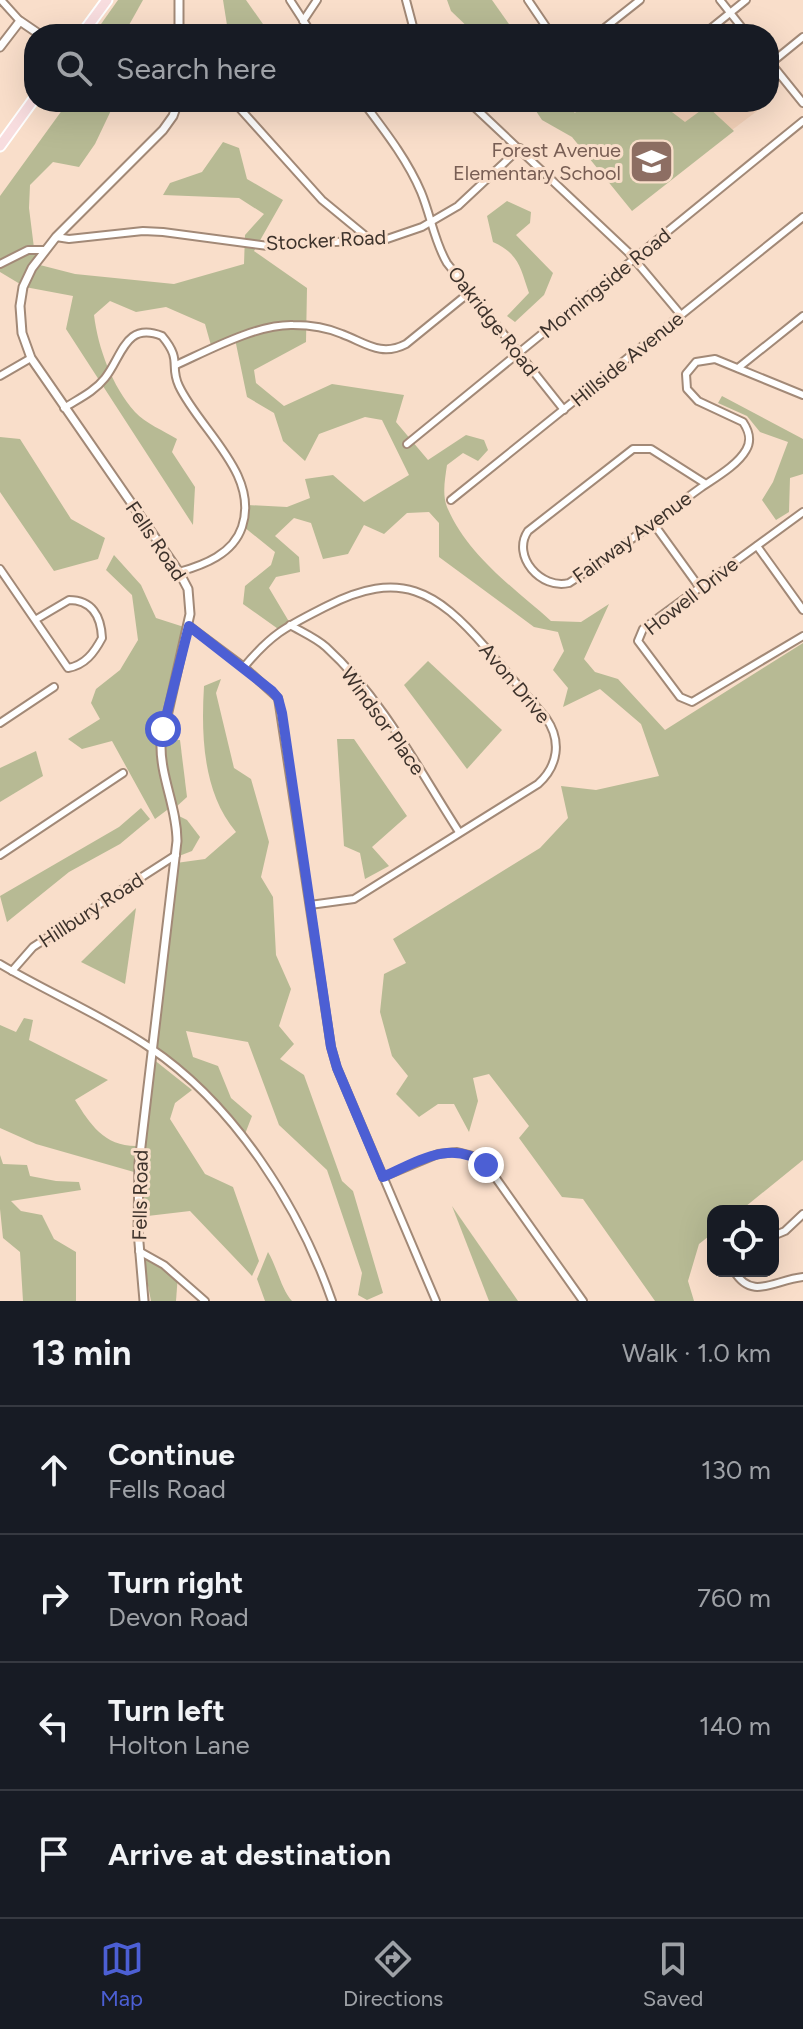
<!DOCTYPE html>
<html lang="en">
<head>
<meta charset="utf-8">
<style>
  body { margin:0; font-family:Figtree,sans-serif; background:#20242c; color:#f1f3f6 }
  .controls { position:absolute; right:24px; bottom:24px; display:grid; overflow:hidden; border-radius:16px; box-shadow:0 8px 32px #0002 }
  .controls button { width:72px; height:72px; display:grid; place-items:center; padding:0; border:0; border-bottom:2px solid #363941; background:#171b24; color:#f1f3f6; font:40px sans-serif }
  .stop { position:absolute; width:24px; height:24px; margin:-18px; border:6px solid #4c5fd4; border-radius:50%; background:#fff }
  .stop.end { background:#4c5fd4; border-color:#fff; box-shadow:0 2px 8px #0008 }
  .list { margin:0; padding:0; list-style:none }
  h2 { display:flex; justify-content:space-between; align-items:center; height:104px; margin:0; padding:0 32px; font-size:34px }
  h2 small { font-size:26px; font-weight:400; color:#9ea1a6 }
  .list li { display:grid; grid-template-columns:52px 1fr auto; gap:24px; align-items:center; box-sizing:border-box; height:128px; padding:0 32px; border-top:2px solid #363941 }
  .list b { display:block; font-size:30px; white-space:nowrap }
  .list p { margin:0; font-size:26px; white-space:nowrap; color:#9ea1a6 }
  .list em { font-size:26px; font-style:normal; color:#9ea1a6 }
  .icon { flex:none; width:44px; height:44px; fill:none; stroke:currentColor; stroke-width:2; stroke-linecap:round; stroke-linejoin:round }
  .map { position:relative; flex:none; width:803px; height:1301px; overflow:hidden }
  .search { position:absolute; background:#171b24; box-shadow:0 8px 32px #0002; left:24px; right:24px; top:24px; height:88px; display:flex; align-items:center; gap:20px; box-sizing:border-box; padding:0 28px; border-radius:32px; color:#9ea1a6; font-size:30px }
  .sheet { height:616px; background:#171b24 }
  nav { display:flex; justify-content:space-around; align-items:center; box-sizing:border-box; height:112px; border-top:2px solid #363941; background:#171b24; font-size:22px; color:#9ea1a6 }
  nav a { display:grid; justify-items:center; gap:4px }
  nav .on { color:#4c5fd4 }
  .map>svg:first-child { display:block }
  .built { fill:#f3d1b8 }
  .green { fill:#b7ba94 }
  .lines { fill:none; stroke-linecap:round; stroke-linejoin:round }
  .minor-casing { stroke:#a28977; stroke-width:10 }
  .tertiary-casing { stroke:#a28977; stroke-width:11 }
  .primary-casing { stroke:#fff; stroke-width:13 }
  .minor { stroke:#fff; stroke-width:6 }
  .tertiary { stroke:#fff; stroke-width:7 }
  .primary { stroke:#f8dddf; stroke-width:9 }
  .route { stroke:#4c5fd4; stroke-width:10 }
  .labels { text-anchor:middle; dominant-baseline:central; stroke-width:6; stroke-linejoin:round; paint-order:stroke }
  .education-label { font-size:20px; fill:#785e54; stroke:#f9deca; text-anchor:end }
  .street-label { font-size:20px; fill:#3d322b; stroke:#f9deca }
</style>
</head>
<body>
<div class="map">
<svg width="803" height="1301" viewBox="0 0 803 1301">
  <rect width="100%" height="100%" fill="#f9deca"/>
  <path class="built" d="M582,102L646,125L673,102H769L641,199Z"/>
  <g class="green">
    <path d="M118,0H143L124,34H94Z"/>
    <path d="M223,0H246L270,34H240L227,25Z"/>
    <path d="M447,0H492L516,34H475L451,11Z"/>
    <path d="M68,102H115L95,144L79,167L53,162L30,185L29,208L36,264L75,274L174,284L244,264L245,235L264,214L239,198L163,195L170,183L202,172L223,142L239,148L247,179L283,200L254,251L307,288L306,342L254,370L256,383L284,406L332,384L404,395L396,422L428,460L466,435L484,440L488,450L478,461L463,453L447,465C445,479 442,494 447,507C468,556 513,587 551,621L581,622L609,604L584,659L595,672L618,679L665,730L803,643V1160L740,1211H713V1233L699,1244L688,1281L694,1301H655L583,1199L562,1197L519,1138L529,1126L489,1074L473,1078L478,1101L469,1132L454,1104H438L419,1117L396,1094L408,1076L392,1056L380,1012L384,974L406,963L393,939L540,848L568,818L561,786L596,790L659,776L641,724L600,689L563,707L568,688L553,670L564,651L558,632L534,627L439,557V523L429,512L407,513L384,534L364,525L348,554L323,559L311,523L294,518L275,536L299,557L300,572L276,577L269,588L291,625L281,631L243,604L245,586L271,565L275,552L244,527L247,505L287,507L310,498L305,479L333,475L364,502L409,475L382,420L365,417L319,434L305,461L283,441L274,413L247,397L235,339L212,349L205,324L166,307L136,312L110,301L94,315C98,348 112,386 135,412C145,423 164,431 177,439L172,452L195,487L193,525L66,329L73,296L25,287L0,272V196Z"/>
    <path d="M530,102H566L575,113L582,102H647L649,105L668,109L685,122L707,106L734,131L632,211L572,137L542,120Z"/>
    <path d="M507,201L531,212L530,223L516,235L553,273L544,295L515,322L507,316L529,293C520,267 519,254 493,242L487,216Z"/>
    <path d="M722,396L803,439V474L790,478L789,512L776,520L762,500L773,482L788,442L760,432L747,416L718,403Z"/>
    <path d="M0,437L20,439L71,519L105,538L98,559L54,571L0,492Z"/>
    <path d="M114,555L141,585L156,618L184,627L160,728L158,760L171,807L155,819L112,741L82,749L68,739L100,719L91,703L96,689L120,670L138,640L132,595L106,570Z"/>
    <path d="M428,661L502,730L467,769L404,685Z"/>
    <path d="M221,679L216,693L234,768L251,779L269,842L261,877L273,897L276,955L291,989L279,1026L294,1044L280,1059L304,1075L342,1181L353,1191L383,1293L367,1300L358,1295L362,1273L327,1170L279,1125L248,1042L186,1031L193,1057L218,1066L231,1098L252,1116L245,1134L223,1109L156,1047L176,863L205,859L236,832C203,793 201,736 204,686Z"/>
    <path d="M337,739H354L407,816L372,847L389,866L365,879L360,853L344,846Z"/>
    <path d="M165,740H180L187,797L176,807L164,759Z"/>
    <path d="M36,751L43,776L0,802V768Z"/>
    <path d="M141,808L150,819L120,844L69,872L7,922L0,896L119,827Z"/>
    <path d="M179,816L187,820L200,837L192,851L179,856Z"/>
    <path d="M136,908L125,984L81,962Z"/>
    <path d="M24,1018L33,1020L29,1040L108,1080L75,1100C90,1124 104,1146 136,1146L134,1172L36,1144L0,1128V1025L16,1032Z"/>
    <path d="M153,1059L192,1090L175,1103L170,1119L205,1174L233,1187L259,1261L252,1276L190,1211L139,1217V1173Z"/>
    <path d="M0,1155L3,1164L27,1165L30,1176L56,1181L79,1182L81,1190L11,1201L21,1211L42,1215L54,1239L76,1252V1301H23L20,1252L3,1238L0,1209Z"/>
    <path d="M452,1206L518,1301H489Z"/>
    <path d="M141,1249L178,1274L176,1301H151Z"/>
    <path d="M268,1252C277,1267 282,1291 292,1301H265L257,1279Z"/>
  </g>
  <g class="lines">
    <defs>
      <g id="minor">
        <path d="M1,0L20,21"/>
        <path d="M290,0L312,34"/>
        <path d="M406,0L415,34"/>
        <path d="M528,0L551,34"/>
        <path d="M720,0L747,34"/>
        <path d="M303,21L317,0"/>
        <path d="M597,34L640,0"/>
        <path d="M704,34L746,0"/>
        <path d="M769,61L803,103"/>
        <path d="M771,63L803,37"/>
        <path d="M234,102L322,200L373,242"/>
        <path d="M363,102C384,130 407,159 421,192C431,216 434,241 447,263L564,410"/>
        <path d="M469,102L629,253L681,315"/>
        <path d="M56,237L69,239L143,231L163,232L268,246L387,239L422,227L458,206L520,148"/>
        <path d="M0,264L28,250H44"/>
        <path d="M176,365C209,350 257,324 293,325C309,325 328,328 342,334C366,343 381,357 406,344L470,292"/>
        <path d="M738,368L803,316"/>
        <path d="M0,376L31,358"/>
        <path d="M64,408C78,399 94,392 105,378C122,357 125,321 162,336C183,361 169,365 179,386C199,429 260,474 242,527C233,554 204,565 179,572"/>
        <path d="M407,444L803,121"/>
        <path d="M706,484L651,449H633L528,531C511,556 541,590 569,583C614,554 656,520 699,489C713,479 737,466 746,450C752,440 749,431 743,422L698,401L687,389L686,374L696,362L715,359L803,395"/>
        <path d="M451,500L803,217"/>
        <path d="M803,512L643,629L638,641L680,697L692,702L803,636"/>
        <path d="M653,523L700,588"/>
        <path d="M757,546L803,610"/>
        <path d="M0,569L68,668C85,665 94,653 102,638C101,616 92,600 69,600L35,620"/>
        <path d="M290,625C302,632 316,638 326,647C382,698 419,770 459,832"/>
        <path d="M189,626L244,667L278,698L331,1047L337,1068L436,1301"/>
        <path d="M244,667C273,632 288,626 327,606C400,569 436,590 486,648C506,671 526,695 546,718C562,741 558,766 538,784L354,899L310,905"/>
        <path d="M0,723L54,687"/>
        <path d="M0,855L123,773"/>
        <path d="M0,964C49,993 102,1015 149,1047C234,1104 299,1206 332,1301"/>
        <path d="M12,971L33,947L176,855"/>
        <path d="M383,1177L438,1154L457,1152L473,1156L493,1174L583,1301"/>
        <path d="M773,1236L785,1231L803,1214"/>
        <path d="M139,1251L164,1265L205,1301"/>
        <path d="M734,1271C752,1301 774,1280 803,1277"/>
      </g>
      <g id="tertiary">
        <path d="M179,34V0"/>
        <path d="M0,47L20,21L39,34"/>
        <path d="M144,1301L138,1231L139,1163L177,841C177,807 160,777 161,743L190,614L188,589L179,572L31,358L22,333L20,306L23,287L32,268L56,237L163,130L173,116L178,102"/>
      </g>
      <g id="primary">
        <path d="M82,34L107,0"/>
        <path d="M0,146L34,99"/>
      </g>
    </defs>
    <use href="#minor" class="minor-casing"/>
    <use href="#tertiary" class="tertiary-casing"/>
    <use href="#primary" class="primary-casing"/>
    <use href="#minor" class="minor"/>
    <use href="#tertiary" class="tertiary"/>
    <use href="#primary" class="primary"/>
  </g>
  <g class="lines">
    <path class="route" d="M163,729L189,626L272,691L278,698L282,713L331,1047L337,1068L383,1177C417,1162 452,1138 486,1165"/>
  </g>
  <defs>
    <symbol id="school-square" viewBox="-11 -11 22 22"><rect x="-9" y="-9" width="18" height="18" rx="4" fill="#8d6e63" stroke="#f9deca"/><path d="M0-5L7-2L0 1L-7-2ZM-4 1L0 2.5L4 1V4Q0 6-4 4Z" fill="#fff"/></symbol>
  </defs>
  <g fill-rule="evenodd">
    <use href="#school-square" x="626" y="136" width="51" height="51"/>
  </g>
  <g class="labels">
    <g class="education-label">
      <text x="621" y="150">Forest Avenue<tspan x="621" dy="23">Elementary School</tspan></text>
    </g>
    <g class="street-label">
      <text transform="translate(326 240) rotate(-3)">Stocker Road</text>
      <text transform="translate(605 283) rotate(-39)">Morningside Road</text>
      <text transform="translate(493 321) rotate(52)">Oakridge Road</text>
      <text transform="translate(627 359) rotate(-39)">Hillside Avenue</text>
      <text transform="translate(632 537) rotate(-36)">Fairway Avenue</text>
      <text transform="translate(156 541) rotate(56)">Fells Road</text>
      <text transform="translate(691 596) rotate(-38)">Howell Drive</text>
      <text transform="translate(515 683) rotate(50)">Avon Drive</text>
      <text transform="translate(383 721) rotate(54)">Windsor Place</text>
      <text transform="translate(91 910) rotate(-33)">Hillbury Road</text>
      <text transform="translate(140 1195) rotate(-89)">Fells Road</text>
    </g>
  </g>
</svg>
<div class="controls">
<button><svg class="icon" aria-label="locate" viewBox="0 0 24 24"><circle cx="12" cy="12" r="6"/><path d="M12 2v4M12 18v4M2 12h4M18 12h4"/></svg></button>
</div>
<div class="stop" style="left:163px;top:729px"></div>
<div class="stop end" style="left:486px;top:1165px"></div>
<div class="search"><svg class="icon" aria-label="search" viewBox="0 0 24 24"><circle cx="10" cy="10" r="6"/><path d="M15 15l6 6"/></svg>Search here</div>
</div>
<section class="sheet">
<h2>13 min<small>Walk · 1.0 km</small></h2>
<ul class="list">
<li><svg class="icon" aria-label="ahead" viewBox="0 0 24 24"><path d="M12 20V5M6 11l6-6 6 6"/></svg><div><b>Continue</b><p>Fells Road</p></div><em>130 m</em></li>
<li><svg class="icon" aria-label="right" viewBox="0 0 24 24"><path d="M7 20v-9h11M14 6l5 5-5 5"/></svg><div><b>Turn right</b><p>Devon Road</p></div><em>760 m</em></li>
<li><svg class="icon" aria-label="left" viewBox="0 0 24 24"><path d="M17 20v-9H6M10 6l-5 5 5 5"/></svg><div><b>Turn left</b><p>Holton Lane</p></div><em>140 m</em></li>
<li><svg class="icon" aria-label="arrive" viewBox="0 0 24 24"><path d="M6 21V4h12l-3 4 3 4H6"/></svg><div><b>Arrive at destination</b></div></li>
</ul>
</section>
<nav>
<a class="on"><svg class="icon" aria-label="map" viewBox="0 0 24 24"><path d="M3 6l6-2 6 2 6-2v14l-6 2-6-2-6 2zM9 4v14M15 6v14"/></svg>Map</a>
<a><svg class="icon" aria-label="directions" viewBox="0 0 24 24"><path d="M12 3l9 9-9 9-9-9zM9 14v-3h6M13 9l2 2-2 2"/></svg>Directions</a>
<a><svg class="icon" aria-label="saved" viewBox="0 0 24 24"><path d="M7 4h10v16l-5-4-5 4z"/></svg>Saved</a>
</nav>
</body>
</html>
